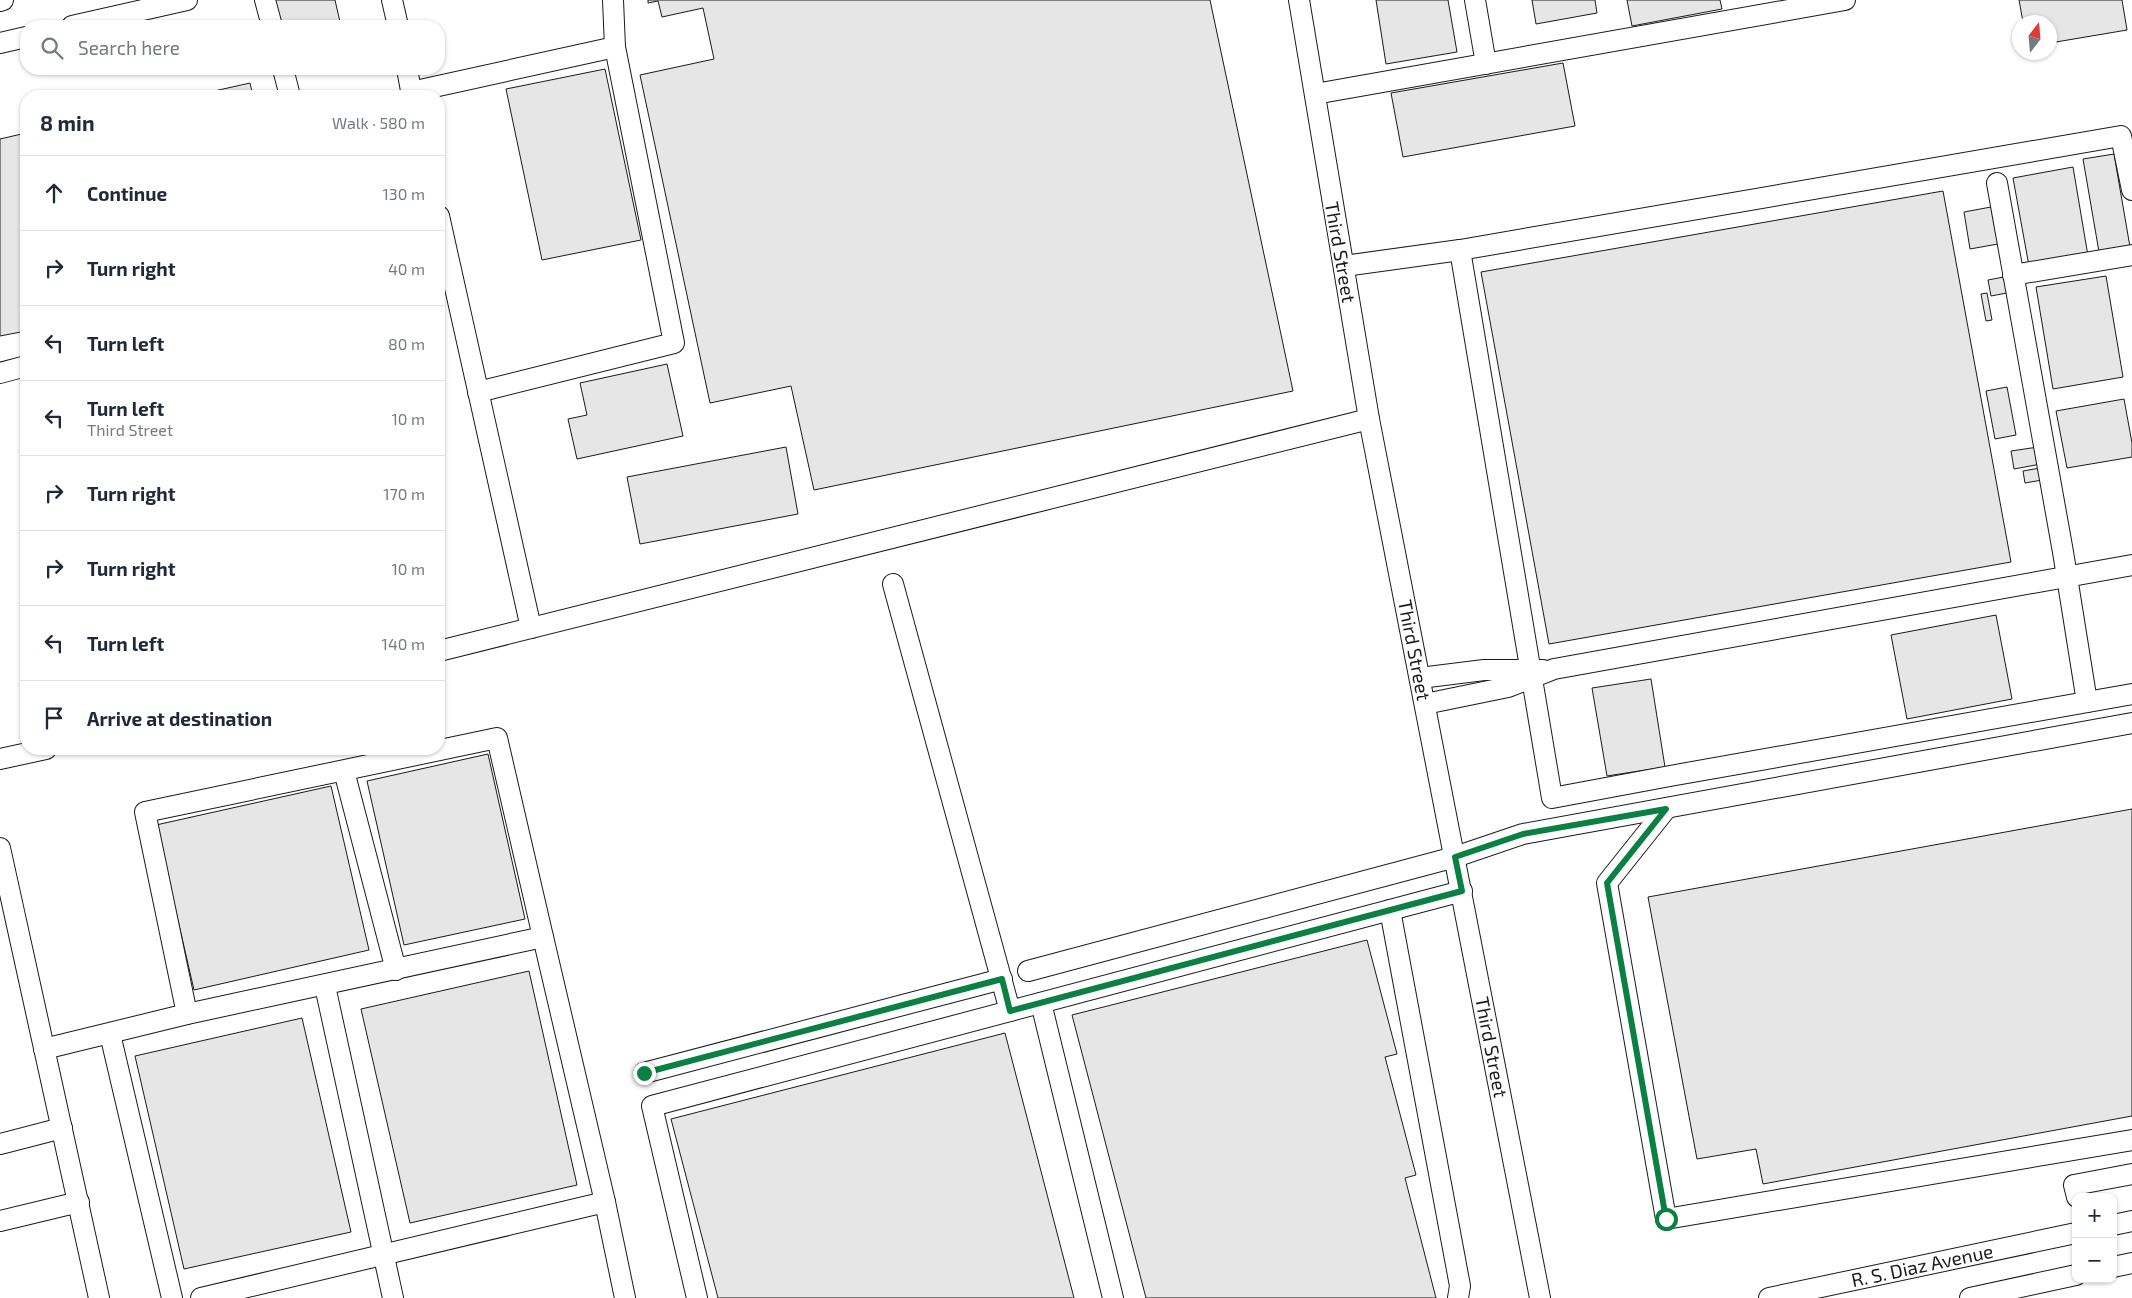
<!DOCTYPE html>
<html lang="en">
<head>
<meta charset="utf-8">
<style>
  body { margin:0; font-family:"Exo 2",sans-serif; background:#f6f6f7; color:#1f2937 }
  .controls { position:absolute; right:15px; bottom:15px; display:grid; overflow:hidden; border-radius:10px; box-shadow:0 1px 4px #0004 }
  .controls button { width:45px; height:45px; display:grid; place-items:center; padding:0; border:0; border-bottom:1px solid #e0e1e3; background:#fff; color:#1f2937; font:25px sans-serif }
  .compass { position:absolute; left:2012px; top:15px; width:45px; height:45px; border-radius:50%; background:#fff; box-shadow:0 1px 4px #0004; rotate:16deg }
  .stop { position:absolute; width:15px; height:15px; margin:-11px; border:4px solid #0b8043; border-radius:50%; background:#fff }
  .stop.end { background:#0b8043; border-color:#fff; box-shadow:0 1px 5px #0008 }
  .list { margin:0; padding:0; list-style:none }
  h2 { display:flex; justify-content:space-between; align-items:center; height:65px; margin:0; padding:0 20px; font-size:21px }
  h2 small { font-size:16px; font-weight:400; color:#747a83 }
  .list li { display:grid; grid-template-columns:32px 1fr auto; gap:15px; align-items:center; box-sizing:border-box; height:75px; padding:0 20px; border-top:1px solid #e0e1e3 }
  .list b { display:block; font-size:19px; white-space:nowrap }
  .list p { margin:0; font-size:16px; white-space:nowrap; color:#747a83 }
  .list em { font-size:16px; font-style:normal; color:#747a83 }
  .icon { flex:none; width:28px; height:28px; fill:none; stroke:currentColor; stroke-width:2; stroke-linecap:round; stroke-linejoin:round }
  .map { position:relative; flex:none; width:2132px; height:1298px; overflow:hidden }
  .search { position:absolute; background:#fff; box-shadow:0 1px 4px #0004; left:20px; top:20px; width:425px; height:55px; display:flex; align-items:center; gap:12px; box-sizing:border-box; padding:0 18px; border-radius:20px; color:#747a83; font-size:19px }
  .panel { position:absolute; background:#fff; box-shadow:0 1px 4px #0004; left:20px; top:90px; width:425px; height:665px; border-radius:20px }
  .map>svg:first-child { display:block }
  .building { fill:#e6e6e6; stroke:#1a1a1a }
  .lines { fill:none; stroke-linecap:round; stroke-linejoin:round }
  .minor-casing { stroke:#1a1a1a; stroke-width:22 }
  .minor { stroke:#fff; stroke-width:20 }
  .route { stroke:#0b8043; stroke-width:6 }
  .labels { text-anchor:middle; dominant-baseline:central; stroke-width:4; stroke-linejoin:round; paint-order:stroke }
  .street-label { font-size:19px; fill:#1a1a1a; stroke:#fff }
</style>
</head>
<body>
<div class="map">
<svg width="2132" height="1298" viewBox="0 0 2132 1298">
  <rect width="100%" height="100%" fill="#fff"/>
  <g class="building">
    <path d="M274,0H335L340,22L323,26H280Z"/>
    <path d="M648,0H1210L1293,391L814,490L791,386L710,403L640,75L714,59L703,8L662,17L658,1L648,3Z"/>
    <path d="M1376,0H1448L1457,52L1386,64Z"/>
    <path d="M1532,0H1595L1597,13L1536,24Z"/>
    <path d="M1627,0H1720L1722,9L1632,26Z"/>
    <path d="M2019,0H2122L2127,30L2050,43V22H2023Z"/>
    <path d="M1563,63L1575,126L1403,157L1391,93Z"/>
    <path d="M605,69L641,240L542,260L506,89Z"/>
    <path d="M250,83L253,96H192Z"/>
    <path d="M26,133V331L0,336V139Z"/>
    <path d="M2114,154L2130,247L2099,252L2083,159Z"/>
    <path d="M2073,167L2088,256L2029,266L2013,178Z"/>
    <path d="M1943,191L2011,562L1549,644L1481,272Z"/>
    <path d="M1991,207L1998,244L1970,249L1964,212Z"/>
    <path d="M2009,276L2012,292L1991,296L1988,280Z"/>
    <path d="M2106,276L2123,377L2053,389L2036,287Z"/>
    <path d="M1987,293L1992,320L1986,321L1981,294Z"/>
    <path d="M667,364L683,436L577,459L568,419L587,415L580,383Z"/>
    <path d="M2007,387L2016,435L1995,439L1986,391Z"/>
    <path d="M2124,399L2132,443V457L2067,468L2056,411Z"/>
    <path d="M786,447L798,514L640,544L627,477Z"/>
    <path d="M2038,447L2041,464L2014,469L2011,451Z"/>
    <path d="M2040,468L2042,480L2025,483L2023,471Z"/>
    <path d="M1996,615L2012,699L1907,719L1891,635Z"/>
    <path d="M1651,679L1665,767L1607,776L1592,688Z"/>
    <path d="M488,754L525,919L404,945L367,781Z"/>
    <path d="M331,786L369,950L194,990L156,825Z"/>
    <path d="M2132,809V1116L1763,1184L1756,1149L1697,1159L1648,897Z"/>
    <path d="M1367,940L1397,1054L1385,1057L1416,1175L1405,1178L1436,1298H1146L1072,1015Z"/>
    <path d="M529,971L577,1185L410,1223L361,1009Z"/>
    <path d="M302,1018L351,1232L184,1269L135,1056Z"/>
    <path d="M1005,1033L1074,1298H718L671,1119Z"/>
  </g>
  <g class="lines">
    <defs>
      <g id="minor">
        <path d="M265,0L272,26"/>
        <path d="M392,0L398,26"/>
        <path d="M1299,0L1369,419L1540,1298"/>
        <path d="M1475,0L1486,64"/>
        <path d="M0,1L3,0"/>
        <path d="M72,26L187,0"/>
        <path d="M0,43L26,37"/>
        <path d="M283,69L290,96"/>
        <path d="M407,69L412,96"/>
        <path d="M411,92L615,47"/>
        <path d="M1315,94L1845,0"/>
        <path d="M1997,183L2063,552L2087,702"/>
        <path d="M439,216L531,628"/>
        <path d="M1460,250L1552,798L1670,776L2132,694"/>
        <path d="M1344,266L1460,250L2121,136L2132,190"/>
        <path d="M2013,275L2132,255"/>
        <path d="M0,373L26,366"/>
        <path d="M478,392L674,343L615,47L613,0"/>
        <path d="M893,584L1010,1011"/>
        <path d="M439,651L1369,419"/>
        <path d="M1420,678L1484,670H1543"/>
        <path d="M1425,704L1508,687L1554,669L2132,565"/>
        <path d="M0,759L46,749"/>
        <path d="M344,771L396,970"/>
        <path d="M1666,809L1607,883L1666,1219L2132,1140"/>
        <path d="M0,848L99,1298"/>
        <path d="M1390,910L1460,1286L1458,1298"/>
        <path d="M1028,971L1455,857L1523,834L2132,723"/>
        <path d="M325,986L393,1298"/>
        <path d="M1041,1003L1113,1298"/>
        <path d="M187,1014L145,812L497,738L543,937"/>
        <path d="M110,1034L172,1298"/>
        <path d="M44,1049L187,1014L543,937L605,1202L201,1298"/>
        <path d="M644,1073L1002,979"/>
        <path d="M0,1144L62,1128"/>
        <path d="M2077,1197L2074,1185L2132,1174"/>
        <path d="M605,1202L625,1298"/>
        <path d="M0,1221L79,1202"/>
        <path d="M2113,1225L2132,1221"/>
        <path d="M2113,1267L2132,1263"/>
        <path d="M697,1298L652,1106L1462,891"/>
        <path d="M1769,1298L2076,1233"/>
        <path d="M1970,1298L2076,1275"/>
      </g>
    </defs>
    <use href="#minor" class="minor-casing"/>
    <use href="#minor" class="minor"/>
  </g>
  <g class="lines">
    <path class="route" d="M644,1073L1002,979L1010,1011L1462,891L1455,857L1523,834L1666,809L1607,883L1666,1219"/>
  </g>
  <g class="labels">
    <g class="street-label">
      <text transform="translate(1341 252) rotate(80)">Third Street</text>
      <text transform="translate(1415 650) rotate(79)">Third Street</text>
      <text transform="translate(1492 1047) rotate(79)">Third Street</text>
      <text transform="translate(1922 1265) rotate(-12)">R. S. Diaz Avenue</text>
    </g>
  </g>
</svg>
<div class="controls">
<button>+</button>
<button>−</button>
</div>
<svg class="compass" viewBox="-18 -18 36 36"><path d="M0-13l5 13h-10z" fill="#e53935"/><path d="M0 13l5-13h-10z" fill="#747a83"/></svg>
<div class="stop" style="left:1666px;top:1219px"></div>
<div class="stop end" style="left:644px;top:1073px"></div>
<div class="search"><svg class="icon" aria-label="search" viewBox="0 0 24 24"><circle cx="10" cy="10" r="6"/><path d="M15 15l6 6"/></svg>Search here</div>
<section class="panel">
<h2>8 min<small>Walk · 580 m</small></h2>
<ul class="list">
<li><svg class="icon" aria-label="ahead" viewBox="0 0 24 24"><path d="M12 20V5M6 11l6-6 6 6"/></svg><div><b>Continue</b></div><em>130 m</em></li>
<li><svg class="icon" aria-label="right" viewBox="0 0 24 24"><path d="M7 20v-9h11M14 6l5 5-5 5"/></svg><div><b>Turn right</b></div><em>40 m</em></li>
<li><svg class="icon" aria-label="left" viewBox="0 0 24 24"><path d="M17 20v-9H6M10 6l-5 5 5 5"/></svg><div><b>Turn left</b></div><em>80 m</em></li>
<li><svg class="icon" aria-label="left" viewBox="0 0 24 24"><path d="M17 20v-9H6M10 6l-5 5 5 5"/></svg><div><b>Turn left</b><p>Third Street</p></div><em>10 m</em></li>
<li><svg class="icon" aria-label="right" viewBox="0 0 24 24"><path d="M7 20v-9h11M14 6l5 5-5 5"/></svg><div><b>Turn right</b></div><em>170 m</em></li>
<li><svg class="icon" aria-label="right" viewBox="0 0 24 24"><path d="M7 20v-9h11M14 6l5 5-5 5"/></svg><div><b>Turn right</b></div><em>10 m</em></li>
<li><svg class="icon" aria-label="left" viewBox="0 0 24 24"><path d="M17 20v-9H6M10 6l-5 5 5 5"/></svg><div><b>Turn left</b></div><em>140 m</em></li>
<li><svg class="icon" aria-label="arrive" viewBox="0 0 24 24"><path d="M6 21V4h12l-3 4 3 4H6"/></svg><div><b>Arrive at destination</b></div></li>
</ul>
</section>
</div>
</body>
</html>
